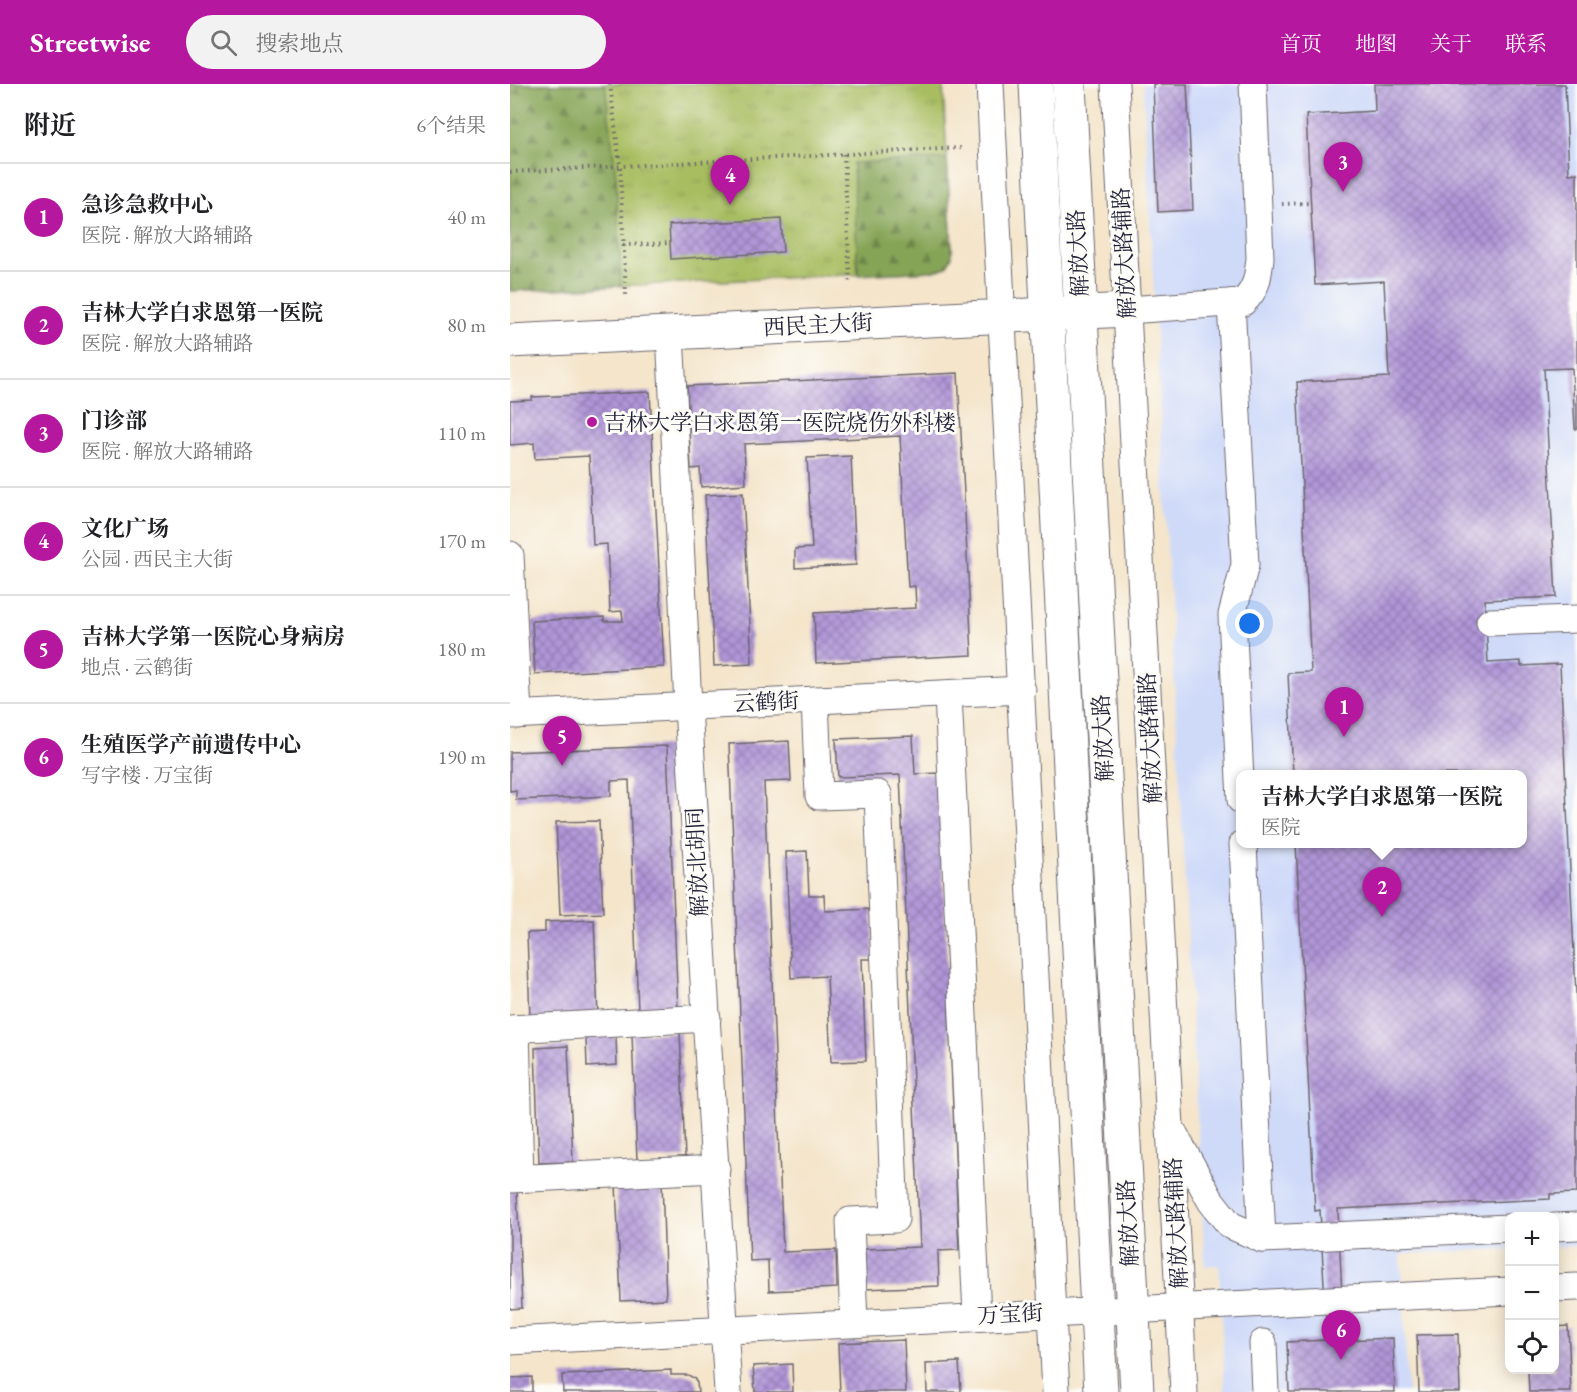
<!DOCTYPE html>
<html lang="zh">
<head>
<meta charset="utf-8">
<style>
  body { margin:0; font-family:"EB Garamond","Noto Serif SC",serif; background:#f2f2f2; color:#202124 }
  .controls { position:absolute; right:18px; bottom:18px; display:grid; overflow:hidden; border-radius:12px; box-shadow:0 3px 15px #0003 }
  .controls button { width:54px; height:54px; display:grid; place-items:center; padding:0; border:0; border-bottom:2px solid #e0e0e0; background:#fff; color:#202124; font:30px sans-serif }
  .you { position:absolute; left:740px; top:540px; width:21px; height:21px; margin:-15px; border:4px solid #fff; border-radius:50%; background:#1a73e8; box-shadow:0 0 0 9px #1a73e833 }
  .badge { display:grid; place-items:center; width:39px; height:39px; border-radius:50%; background:#b5179e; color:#fff; font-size:20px; font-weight:700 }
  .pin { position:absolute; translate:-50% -50px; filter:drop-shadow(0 2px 3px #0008) }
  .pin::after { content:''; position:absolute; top:32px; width:21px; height:18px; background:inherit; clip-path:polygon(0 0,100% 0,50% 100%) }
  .popup { position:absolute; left:726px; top:686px; width:291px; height:78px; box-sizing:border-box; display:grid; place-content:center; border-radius:12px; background:#fff; filter:drop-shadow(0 2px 4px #0005); font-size:20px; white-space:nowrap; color:#757577 }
  .popup b { font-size:22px; color:#202124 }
  .popup::after { content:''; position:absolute; left:50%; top:100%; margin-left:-12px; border:12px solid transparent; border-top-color:#fff }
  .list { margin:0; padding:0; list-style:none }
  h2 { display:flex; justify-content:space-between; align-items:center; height:78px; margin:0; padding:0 24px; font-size:26px }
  h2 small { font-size:20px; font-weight:400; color:#757577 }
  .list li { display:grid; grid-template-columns:39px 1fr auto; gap:18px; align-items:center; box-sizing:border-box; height:108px; padding:0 24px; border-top:2px solid #e0e0e0 }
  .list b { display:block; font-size:22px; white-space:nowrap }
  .list p { margin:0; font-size:20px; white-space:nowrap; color:#757577 }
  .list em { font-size:20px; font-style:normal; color:#757577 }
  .icon { flex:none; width:33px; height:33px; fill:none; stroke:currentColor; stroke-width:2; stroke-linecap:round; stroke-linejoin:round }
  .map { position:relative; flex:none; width:1067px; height:1308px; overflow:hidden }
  header { display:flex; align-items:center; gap:36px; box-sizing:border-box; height:84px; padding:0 30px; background:#b5179e; color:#fff }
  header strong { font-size:28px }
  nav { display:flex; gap:33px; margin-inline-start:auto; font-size:21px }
  .search { width:420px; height:54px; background:#f2f2f2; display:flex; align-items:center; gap:15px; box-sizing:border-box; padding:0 21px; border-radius:33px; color:#757577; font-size:22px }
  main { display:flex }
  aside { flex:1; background:#fff }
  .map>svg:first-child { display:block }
  .built { fill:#cfdaf9; fill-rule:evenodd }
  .grass { fill:url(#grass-tufts); stroke:#65704e; stroke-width:1.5 }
  .forest { fill:url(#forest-firs); stroke:#546349; stroke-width:1.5 }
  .building { fill:url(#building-cross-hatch) }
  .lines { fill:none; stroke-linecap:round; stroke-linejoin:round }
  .minor-casing { stroke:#6c666d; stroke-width:29 }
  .major-casing { stroke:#6c666d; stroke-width:35 }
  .path { stroke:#6c666d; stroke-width:4; stroke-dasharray:1.5 4.5; stroke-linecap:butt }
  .minor { stroke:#fff; stroke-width:27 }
  .major { stroke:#fff; stroke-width:33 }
  .poi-dot { fill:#b5179e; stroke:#fdfcf7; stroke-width:2 }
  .labels { text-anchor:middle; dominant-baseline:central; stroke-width:6; stroke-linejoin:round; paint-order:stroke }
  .street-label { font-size:22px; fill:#22223b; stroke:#fdfcf7 }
  .poi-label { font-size:22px; fill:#22223b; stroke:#fdfcf7; text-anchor:start }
</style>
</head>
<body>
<header>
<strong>Streetwise</strong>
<div class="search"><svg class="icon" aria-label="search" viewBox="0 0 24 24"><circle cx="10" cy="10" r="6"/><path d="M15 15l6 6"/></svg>搜索地点</div>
<nav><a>首页</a><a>地图</a><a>关于</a><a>联系</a></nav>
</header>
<main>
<aside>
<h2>附近<small>6个结果</small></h2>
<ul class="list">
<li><span class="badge">1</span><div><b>急诊急救中心</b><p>医院 · 解放大路辅路</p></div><em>40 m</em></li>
<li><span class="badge">2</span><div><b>吉林大学白求恩第一医院</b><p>医院 · 解放大路辅路</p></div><em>80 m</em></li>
<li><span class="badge">3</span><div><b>门诊部</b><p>医院 · 解放大路辅路</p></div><em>110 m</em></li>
<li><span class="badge">4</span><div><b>文化广场</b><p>公园 · 西民主大街</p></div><em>170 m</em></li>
<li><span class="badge">5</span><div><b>吉林大学第一医院心身病房</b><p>地点 · 云鹤街</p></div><em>180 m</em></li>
<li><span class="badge">6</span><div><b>生殖医学产前遗传中心</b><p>写字楼 · 万宝街</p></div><em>190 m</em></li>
</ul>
</aside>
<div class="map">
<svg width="1067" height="1308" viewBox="0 0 1067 1308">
  <defs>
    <pattern id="grass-tufts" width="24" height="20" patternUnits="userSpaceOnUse" patternTransform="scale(1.5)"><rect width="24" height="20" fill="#a8bd61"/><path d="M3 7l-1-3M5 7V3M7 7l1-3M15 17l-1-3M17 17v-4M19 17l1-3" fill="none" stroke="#90a255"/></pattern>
    <pattern id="forest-firs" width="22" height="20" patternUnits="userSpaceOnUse" patternTransform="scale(1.5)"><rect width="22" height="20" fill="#86a457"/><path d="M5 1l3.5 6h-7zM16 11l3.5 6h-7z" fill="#6d8549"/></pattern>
    <pattern id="building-cross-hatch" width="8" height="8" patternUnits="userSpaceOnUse" patternTransform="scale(1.5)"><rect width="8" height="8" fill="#b196d8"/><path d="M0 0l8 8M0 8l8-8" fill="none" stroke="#907ab0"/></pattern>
  </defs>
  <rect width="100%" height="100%" fill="#fdfcf7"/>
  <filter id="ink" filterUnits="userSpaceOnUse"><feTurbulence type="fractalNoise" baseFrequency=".0167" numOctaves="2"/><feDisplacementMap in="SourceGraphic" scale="12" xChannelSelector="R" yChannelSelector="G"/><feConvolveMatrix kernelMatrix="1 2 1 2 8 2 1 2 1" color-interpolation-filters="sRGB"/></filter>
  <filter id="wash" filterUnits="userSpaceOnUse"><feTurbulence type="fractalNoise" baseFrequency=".008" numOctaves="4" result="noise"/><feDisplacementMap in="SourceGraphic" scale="24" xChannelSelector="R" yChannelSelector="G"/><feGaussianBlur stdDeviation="1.35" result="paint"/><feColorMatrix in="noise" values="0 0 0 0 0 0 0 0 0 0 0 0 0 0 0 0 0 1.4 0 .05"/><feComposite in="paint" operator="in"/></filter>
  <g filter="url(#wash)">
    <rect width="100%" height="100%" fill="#f4e5cb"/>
    <path class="built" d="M633,0H1067V1162L1045,1163L1044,1132H999V1165L891,1170L898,1308H715L709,1181L695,1182ZM731,690H1013V760H731Z"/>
    <path class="grass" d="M0,0H433L442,167C441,180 435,186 422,187L0,207Z"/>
    <g class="forest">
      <path d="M0,0H95L106,93L111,202L0,207Z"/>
      <path d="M437,75L442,167V173L436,183L422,187L348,191L343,79Z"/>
    </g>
    <g id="blocks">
      <g class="building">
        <path d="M643,0H677L683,126L648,128Z"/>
        <path d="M864,0H1055L1059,90L1067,89V345H1065L1062,284L1034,285L1046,513L975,516L978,579L1011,577V582L1050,580L1067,931V1109L1040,1110V1115L828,1125L834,1256L883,1254L885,1308H779L777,1258L817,1256L810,1126L805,1127L786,760H1013V690H783L778,589L801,588L787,298L879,293L874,197L805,201L796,31L865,27Z"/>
        <path d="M271,135L273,168L161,175L159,141Z"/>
        <path d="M448,289L462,571L306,579L304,529L406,524L405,502L398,503L390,352L234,360L236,400L191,403L190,384L181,385L177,302Z"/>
        <path d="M140,308L154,583L25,590L22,537L94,533V537H113L112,527L100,528L97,460L83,461L79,372L25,375L24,359L0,361V317L22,316V313Z"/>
        <path d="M341,372L346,481L285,484V465L302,464L297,374Z"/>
        <path d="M233,409L242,580L204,582L195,411Z"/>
        <path d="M403,652L405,690L429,689L449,1166L428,1167L429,1202L355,1205L353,1165L410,1163L390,691L328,693L326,655Z"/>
        <path d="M279,657L281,697L254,698L273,1168L326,1166L327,1204L259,1207L258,1176L240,1177L219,660Z"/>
        <path d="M157,662L168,926L128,927L119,696L101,697V712L6,716V706L0,707V668Z"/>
        <path d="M89,737L93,829L50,831L46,738Z"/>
        <path d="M297,767L299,811H314L315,827L362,825L364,875H352L356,977L321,978L317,892L281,894L276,768Z"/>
        <path d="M84,836L88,932L20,935L17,849L35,848V838Z"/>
        <path d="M170,948L175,1074L127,1076L122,950Z"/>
        <path d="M106,952L107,981L77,983L76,954Z"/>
        <path d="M58,962L63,1078L29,1079L25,964Z"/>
        <path d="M152,1097L156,1215L111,1217L106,1099Z"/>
        <path d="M0,1106H7L12,1224L0,1225Z"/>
        <path d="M1058,1242L1061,1308H1019L1018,1286H1044V1243Z"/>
        <path d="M948,1250L950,1308H909L907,1251Z"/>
        <path d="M394,1256L396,1308H330L328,1259Z"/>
        <path d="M449,1278L451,1308H417L416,1280Z"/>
        <path d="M282,1280L283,1308H245L243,1282Z"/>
        <path d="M161,1286V1291H178L184,1294L187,1299L188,1308H53L52,1291Z"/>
        <path d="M22,1293V1308H0V1294Z"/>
      </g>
    </g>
  </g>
  <g filter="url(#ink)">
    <use href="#blocks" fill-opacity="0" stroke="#6c666d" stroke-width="1.5"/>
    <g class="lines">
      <defs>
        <g id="minor">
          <path d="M480,0L546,1308"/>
          <path d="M605,0L674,1308"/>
          <path d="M721,219L735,481L722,531L731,716"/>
          <path d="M617,226L733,218C747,205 748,193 750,174L743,0"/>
          <path d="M160,248L178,622L218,1308"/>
          <path d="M0,471L8,631"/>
          <path d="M980,538L1067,535"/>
          <path d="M438,610L467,1232"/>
          <path d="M305,616L309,712L368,710L385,1135L340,1137L344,1239"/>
          <path d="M0,631L512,606"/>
          <path d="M733,760L752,1155"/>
          <path d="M0,945L197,934"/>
          <path d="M6,945L10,1094"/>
          <path d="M663,1048L701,1117L720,1141L752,1155L999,1144"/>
          <path d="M0,1095L206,1085"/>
          <path d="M1044,1143L1067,1142"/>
          <path d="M1044,1204L1067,1203"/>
          <path d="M0,1257L999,1207"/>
          <path d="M753,1259L755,1308"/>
        </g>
        <g id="major">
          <path d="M526,0L591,1308"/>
          <path d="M559,0L627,1308"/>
          <path d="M0,257L617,226"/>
        </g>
      </defs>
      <use href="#minor" class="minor-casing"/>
      <use href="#major" class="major-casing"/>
      <g class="path">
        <path d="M100,0L110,82L116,211"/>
        <path d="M334,70L340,200"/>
        <path d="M0,88L451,64"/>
        <path d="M772,120L801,119"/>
        <path d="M113,161L160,159"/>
      </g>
      <use href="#minor" class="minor"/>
      <use href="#major" class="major"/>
    </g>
  </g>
  <circle class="poi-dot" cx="82" cy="338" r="6"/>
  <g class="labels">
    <g class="street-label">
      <text transform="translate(568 169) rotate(-93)">解放大路</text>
      <text transform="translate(614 169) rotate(-93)">解放大路辅路</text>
      <text transform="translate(308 241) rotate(-3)">西民主大街</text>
      <text transform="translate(256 618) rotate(-3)">云鹤街</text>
      <text transform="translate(593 654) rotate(-93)">解放大路</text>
      <text transform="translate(640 654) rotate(-93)">解放大路辅路</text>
      <text transform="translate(187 778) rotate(-93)">解放北胡同</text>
      <text transform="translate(618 1139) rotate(-93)">解放大路</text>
      <text transform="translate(666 1139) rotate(-93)">解放大路辅路</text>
      <text transform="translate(500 1230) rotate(-3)">万宝街</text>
    </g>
    <g class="poi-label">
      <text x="94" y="338">吉林大学白求恩第一医院烧伤外科楼</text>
    </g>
  </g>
</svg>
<div class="controls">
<button>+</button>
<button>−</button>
<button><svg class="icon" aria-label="locate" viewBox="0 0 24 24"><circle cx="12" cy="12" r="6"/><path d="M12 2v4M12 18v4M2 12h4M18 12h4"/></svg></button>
</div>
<div class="you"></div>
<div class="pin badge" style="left:834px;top:653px">1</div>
<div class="pin badge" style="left:872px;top:833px">2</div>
<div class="popup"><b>吉林大学白求恩第一医院</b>医院</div>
<div class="pin badge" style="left:833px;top:108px">3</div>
<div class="pin badge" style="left:220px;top:121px">4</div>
<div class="pin badge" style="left:52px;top:682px">5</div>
<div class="pin badge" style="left:831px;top:1276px">6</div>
</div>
</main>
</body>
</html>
